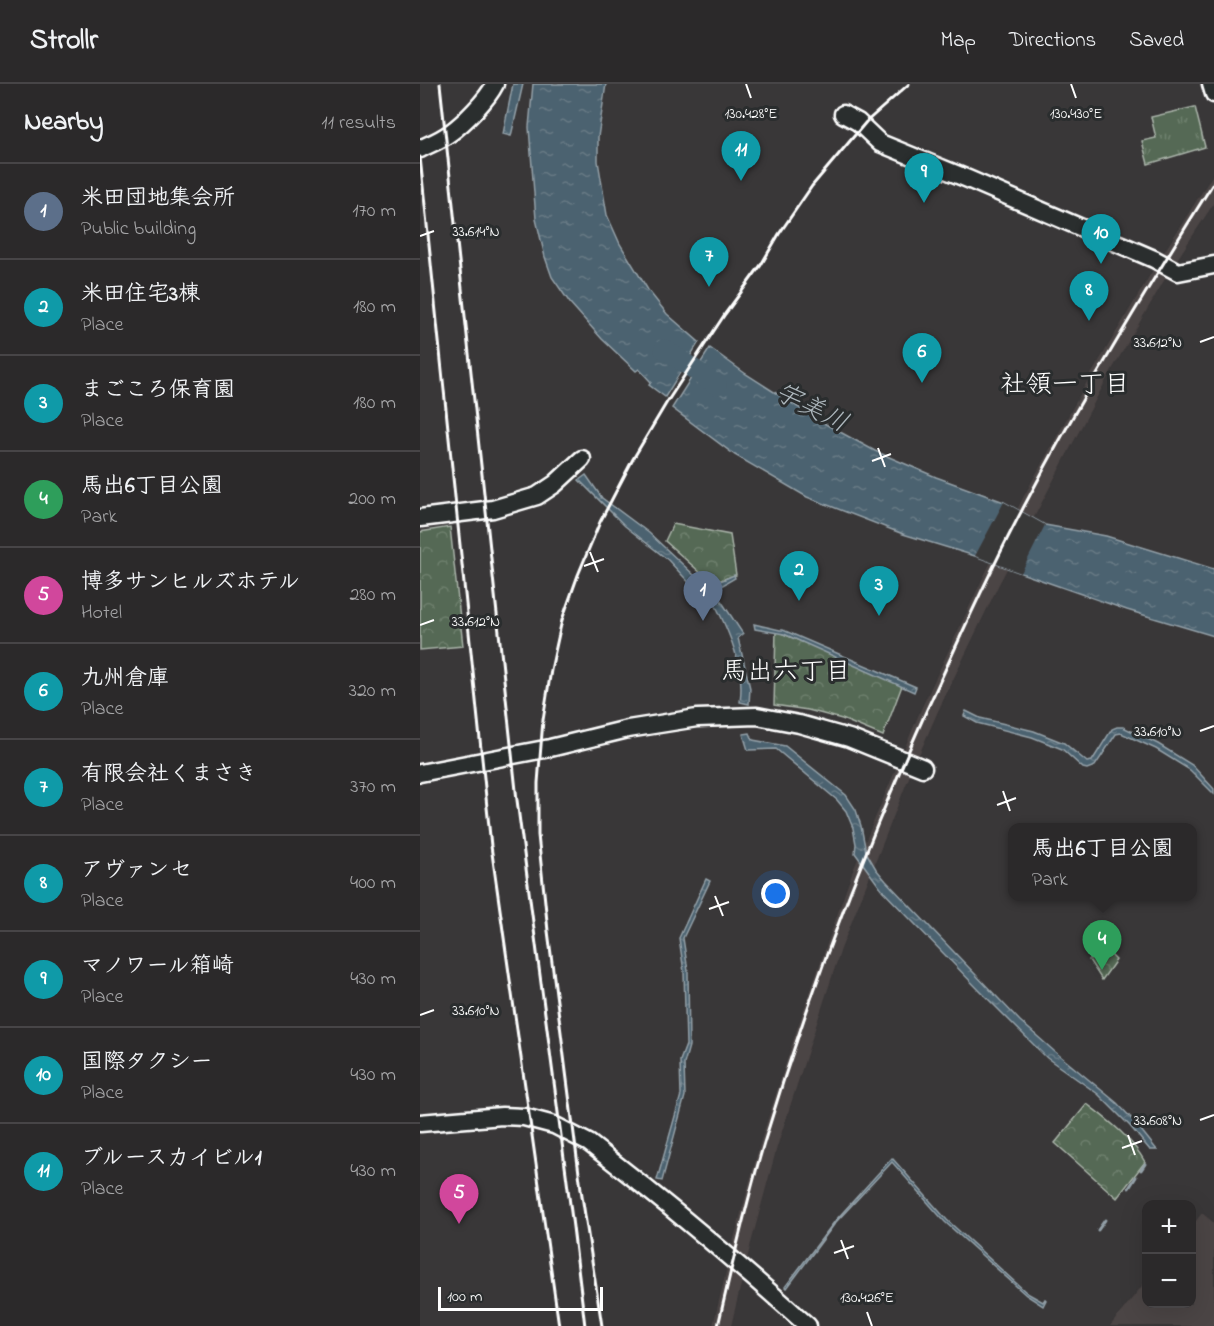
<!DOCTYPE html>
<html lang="en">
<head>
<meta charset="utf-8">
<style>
  body { margin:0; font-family:"Indie Flower","Klee One",sans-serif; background:#373536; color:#f1f3f6 }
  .controls { position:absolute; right:18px; bottom:18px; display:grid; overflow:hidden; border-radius:12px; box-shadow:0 6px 24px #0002 }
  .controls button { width:54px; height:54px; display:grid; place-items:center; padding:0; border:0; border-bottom:2px solid #474547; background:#2b292a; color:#f1f3f6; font:30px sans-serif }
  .scale { position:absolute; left:18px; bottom:15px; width:165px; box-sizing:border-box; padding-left:6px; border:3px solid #fff; border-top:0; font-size:16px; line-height:21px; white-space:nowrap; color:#fff; -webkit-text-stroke:4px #2a2d2e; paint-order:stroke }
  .you { position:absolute; left:356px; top:810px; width:21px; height:21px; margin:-15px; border:4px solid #fff; border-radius:50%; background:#1a73e8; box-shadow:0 0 0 9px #1a73e833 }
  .badge { display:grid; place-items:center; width:39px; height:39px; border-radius:50%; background:#8c9099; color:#fff; font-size:20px; font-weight:700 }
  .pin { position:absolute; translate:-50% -50px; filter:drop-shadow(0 2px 3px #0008) }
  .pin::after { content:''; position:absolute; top:32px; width:21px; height:18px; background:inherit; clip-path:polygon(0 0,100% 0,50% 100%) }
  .popup { position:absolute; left:588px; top:739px; width:189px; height:78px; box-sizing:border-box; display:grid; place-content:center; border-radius:12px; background:#2b292a; filter:drop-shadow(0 2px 4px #0005); font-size:20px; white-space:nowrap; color:#a6a6a8 }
  .popup b { font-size:22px; color:#f1f3f6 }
  .popup::after { content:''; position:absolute; left:50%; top:100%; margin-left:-12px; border:12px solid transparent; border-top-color:#2b292a }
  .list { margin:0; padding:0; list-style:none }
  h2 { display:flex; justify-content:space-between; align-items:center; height:78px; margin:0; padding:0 24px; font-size:26px }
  h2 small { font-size:20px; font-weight:400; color:#a6a6a8 }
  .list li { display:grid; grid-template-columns:39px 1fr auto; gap:18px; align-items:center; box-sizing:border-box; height:96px; padding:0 24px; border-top:2px solid #474547 }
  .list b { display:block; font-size:22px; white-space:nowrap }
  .list p { margin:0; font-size:20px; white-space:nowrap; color:#a6a6a8 }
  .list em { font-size:20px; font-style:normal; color:#a6a6a8 }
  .map { position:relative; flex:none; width:794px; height:1242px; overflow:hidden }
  header { display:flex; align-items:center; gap:36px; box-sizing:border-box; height:84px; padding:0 30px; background:#2b292a; border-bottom:2px solid #474547 }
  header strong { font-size:28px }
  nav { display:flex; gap:33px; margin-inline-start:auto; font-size:21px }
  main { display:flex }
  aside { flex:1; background:#2b292a }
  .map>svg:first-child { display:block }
  .built { fill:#4b4444 }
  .grass { fill:url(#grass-tufts); stroke:#aab4aa; stroke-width:1.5 }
  .park { fill:url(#park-crowns); stroke:#aab4aa; stroke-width:1.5 }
  .water { fill:url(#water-ripples); stroke:#94a1a9; stroke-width:1.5 }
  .pier { fill:#393738 }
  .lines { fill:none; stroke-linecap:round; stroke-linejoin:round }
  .stream { stroke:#94a1a9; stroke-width:3 }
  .river { stroke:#4c626f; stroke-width:20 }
  .tertiary-casing { stroke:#fff; stroke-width:21 }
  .tertiary { stroke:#2a2d2e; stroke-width:16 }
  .rail { stroke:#fff; stroke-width:3 }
  .ticks { fill:none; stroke:#fff; stroke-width:2 }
  .labels { text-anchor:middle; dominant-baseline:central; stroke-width:6; stroke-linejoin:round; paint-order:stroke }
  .neighbourhood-label { font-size:26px; fill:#fff; stroke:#2a2d2e }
  .water-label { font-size:26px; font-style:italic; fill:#aeb8be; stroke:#2a2d2e }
  .ticks-label { font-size:15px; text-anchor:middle; fill:#fff; stroke:#2a2d2e; stroke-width:6; stroke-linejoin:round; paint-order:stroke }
</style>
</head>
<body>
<header>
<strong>Strollr</strong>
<nav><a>Map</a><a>Directions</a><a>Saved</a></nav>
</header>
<main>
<aside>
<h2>Nearby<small>11 results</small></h2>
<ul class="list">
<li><span class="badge" style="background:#5c6f8a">1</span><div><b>米田団地集会所</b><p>Public building</p></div><em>170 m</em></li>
<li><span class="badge" style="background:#0f9aa8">2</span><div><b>米田住宅3棟</b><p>Place</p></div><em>180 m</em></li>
<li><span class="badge" style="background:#0f9aa8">3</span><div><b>まごころ保育園</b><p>Place</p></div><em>180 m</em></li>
<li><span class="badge" style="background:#2e9e5b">4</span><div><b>馬出6丁目公園</b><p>Park</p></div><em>200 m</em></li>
<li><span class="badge" style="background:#d1479c">5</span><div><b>博多サンヒルズホテル</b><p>Hotel</p></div><em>280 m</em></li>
<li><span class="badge" style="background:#0f9aa8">6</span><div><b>九州倉庫</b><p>Place</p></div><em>320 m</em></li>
<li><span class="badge" style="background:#0f9aa8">7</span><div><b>有限会社くまさき</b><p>Place</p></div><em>370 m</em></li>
<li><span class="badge" style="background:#0f9aa8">8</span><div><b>アヴァンセ</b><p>Place</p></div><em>400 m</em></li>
<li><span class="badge" style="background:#0f9aa8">9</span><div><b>マノワール箱崎</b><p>Place</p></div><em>430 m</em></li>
<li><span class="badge" style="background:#0f9aa8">10</span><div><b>国際タクシー</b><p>Place</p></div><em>430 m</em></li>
<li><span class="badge" style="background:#0f9aa8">11</span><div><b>ブルースカイビル1</b><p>Place</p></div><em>430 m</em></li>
</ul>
</aside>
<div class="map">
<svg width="794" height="1242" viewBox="0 0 794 1242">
  <defs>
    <pattern id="grass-tufts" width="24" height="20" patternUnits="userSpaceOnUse" patternTransform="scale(1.5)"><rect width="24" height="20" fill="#556954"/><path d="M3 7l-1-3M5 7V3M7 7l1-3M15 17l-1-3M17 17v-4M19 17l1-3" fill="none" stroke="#6e806e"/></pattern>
    <pattern id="park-crowns" width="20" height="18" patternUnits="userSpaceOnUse" patternTransform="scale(1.5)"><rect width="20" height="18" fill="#556954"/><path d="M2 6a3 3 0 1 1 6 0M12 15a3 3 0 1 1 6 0" fill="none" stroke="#6e806e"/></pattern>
    <pattern id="water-ripples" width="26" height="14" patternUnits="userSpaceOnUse" patternTransform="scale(1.5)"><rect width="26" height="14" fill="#4c626f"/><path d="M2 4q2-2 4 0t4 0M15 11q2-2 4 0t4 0" fill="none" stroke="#677a85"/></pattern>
  </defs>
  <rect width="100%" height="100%" fill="#393738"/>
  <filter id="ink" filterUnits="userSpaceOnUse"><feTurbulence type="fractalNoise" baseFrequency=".0167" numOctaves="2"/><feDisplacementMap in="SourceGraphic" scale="12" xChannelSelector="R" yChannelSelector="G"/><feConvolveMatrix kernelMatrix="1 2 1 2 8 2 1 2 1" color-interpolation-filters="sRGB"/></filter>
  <g filter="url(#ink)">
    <g class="built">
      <path d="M794,89V119L749,188L686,296L578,502L518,627L485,703L421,865L393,951L357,1063L331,1159L311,1242H293L314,1155L341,1056L377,945L432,789L502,623L563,494L604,412L672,289L736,181Z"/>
      <path d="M782,1129L794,1139V1242H690L726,1197V1220H772V1142Z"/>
    </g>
    <path class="grass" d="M775,23L785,63L728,80L722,57L736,54L731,33Z"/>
    <g class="park">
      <path d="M253,440L310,451L316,491L292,499L245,457Z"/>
      <path d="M30,443L43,562L0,566V448Z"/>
      <path d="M356,547L483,599L463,652L422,635L388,626L354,621Z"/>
      <path d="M685,865L696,876L682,896L669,876L676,867Z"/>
      <path d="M667,1020C689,1037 711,1053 725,1078L697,1114L635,1059Z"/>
    </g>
    <g class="water">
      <path d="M93,0H103L91,52L83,50Z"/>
      <path d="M113,0H186L178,53V77L187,131L200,160L228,206L247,230L279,258L245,313L229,301L231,298L219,285L216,287L182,255L150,219L132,193L125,173L116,135L109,43Z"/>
      <path d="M290,264L326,290L398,336L455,367L516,393L584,418L625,441L686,452L794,485V552L707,526L601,489L555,472L483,450L387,413L315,371L252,324Z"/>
      <path d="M166,391L182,414L229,449L274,491L289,502L314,491L315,494L294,506L323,550L318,554L330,604L329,620L320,618C325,584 310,550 295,520L290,521L248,476L205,442L159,396Z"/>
      <path d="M334,540L360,546H363L496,603L494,608L364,550L335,545Z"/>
      <path d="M546,627L560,634L614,647L644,659L667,678L672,677L692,645L697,643H703L738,660L772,681L794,705V710L770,686L736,665L701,649L696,650L675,682L667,685L663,684L642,665L612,653L557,639L544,632Z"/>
      <path d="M330,649L333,656L365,662L426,711L436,726L441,742L446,768L456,785L466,797L600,937L634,967L697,1019L713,1036L737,1066H730L710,1042L678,1010L627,974L560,907L462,806L435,769L436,760L433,744L426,727L417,716L356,665L328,666L323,650Z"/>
      <path d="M286,795L290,797L263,854L268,887L269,962L264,980L265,1012L242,1097L237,1096L261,1011L260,977L266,961L264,888L259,854Z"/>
      <path d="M472,1074L527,1136L607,1209L623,1218L625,1215L626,1216L623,1222L606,1211L525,1138L472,1078L416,1138L367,1204L365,1203L415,1137Z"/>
    </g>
    <path class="pier" d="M584,418L625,441L601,489L555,472Z"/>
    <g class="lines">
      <g class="stream">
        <path d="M721,1086L725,1080"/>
        <path d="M709,1104L716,1093"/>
        <path d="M678,1146L685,1136"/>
      </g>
      <path class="river" d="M244,265L297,301"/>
      <defs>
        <g id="tertiary">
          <path d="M791,0L794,10"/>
          <path d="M423,30L438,38L460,59L548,95L734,175L758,188L794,181"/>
          <path d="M0,65C10,60 21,56 30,49C44,39 67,16 75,0"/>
          <path d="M0,434L73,425L117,412L135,400L162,375"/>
          <path d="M0,689L130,664L208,645L277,634L337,632L379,640L429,654L503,684"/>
          <path d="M0,1039L82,1032L104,1033L134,1041L169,1059C244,1117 317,1178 388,1242"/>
        </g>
      </defs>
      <use href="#tertiary" class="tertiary-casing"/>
      <use href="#tertiary" class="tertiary"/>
      <g class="rail">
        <path d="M20,0L97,716L153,1143L165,1242"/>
        <path d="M0,73L71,762L139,1242"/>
        <path d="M182,1242L161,1105L128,847L118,751V699L123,636L131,586L142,536L158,491L180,438L213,375L247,318L305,230L341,181L359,150L392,102L446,38L489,0"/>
        <path d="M298,1242C312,1181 326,1119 344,1059C394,892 458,729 532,571C556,518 581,465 609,413C666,305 729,201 794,98"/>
      </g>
    </g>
  </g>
  <path class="ticks" d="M326,0L331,14M651,0L656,14M0,152L14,147M780,258L794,253M458,364L465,383M452,377L471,370M170,468L178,488M164,482L184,475M0,541L14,536M780,647L794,642M583,707L590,727M577,721L596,714M295,812L303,832M289,825L309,818M0,931L14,926M780,1036L794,1031M708,1051L715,1071M702,1064L722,1057M421,1156L428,1175M414,1169L434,1162M447,1228L452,1242"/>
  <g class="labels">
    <g class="neighbourhood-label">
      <text x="645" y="302">社領一丁目</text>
      <text x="366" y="589">馬出六丁目</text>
    </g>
    <g class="water-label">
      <text transform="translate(391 325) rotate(27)">宇美川</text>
    </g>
  </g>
  <g class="ticks-label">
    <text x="331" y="34">130.428°E</text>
    <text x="656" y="34">130.430°E</text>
    <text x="56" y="152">33.614°N</text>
    <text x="738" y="263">33.612°N</text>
    <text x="56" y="542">33.612°N</text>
    <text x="738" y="652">33.610°N</text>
    <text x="56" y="931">33.610°N</text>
    <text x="738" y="1041">33.608°N</text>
    <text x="447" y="1218">130.426°E</text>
  </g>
</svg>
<div class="controls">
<button>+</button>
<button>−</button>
</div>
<div class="scale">100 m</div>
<div class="you"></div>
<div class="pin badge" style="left:283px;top:537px;background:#5c6f8a">1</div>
<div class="pin badge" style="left:379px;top:517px;background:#0f9aa8">2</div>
<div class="pin badge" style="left:459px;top:532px;background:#0f9aa8">3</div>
<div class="pin badge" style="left:682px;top:886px;background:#2e9e5b">4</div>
<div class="popup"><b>馬出6丁目公園</b>Park</div>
<div class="pin badge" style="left:39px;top:1140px;background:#d1479c">5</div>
<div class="pin badge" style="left:502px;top:299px;background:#0f9aa8">6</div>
<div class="pin badge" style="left:289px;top:203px;background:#0f9aa8">7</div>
<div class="pin badge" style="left:669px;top:237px;background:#0f9aa8">8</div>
<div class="pin badge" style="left:504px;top:119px;background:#0f9aa8">9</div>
<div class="pin badge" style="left:681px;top:180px;background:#0f9aa8">10</div>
<div class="pin badge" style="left:321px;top:97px;background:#0f9aa8">11</div>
</div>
</main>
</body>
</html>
